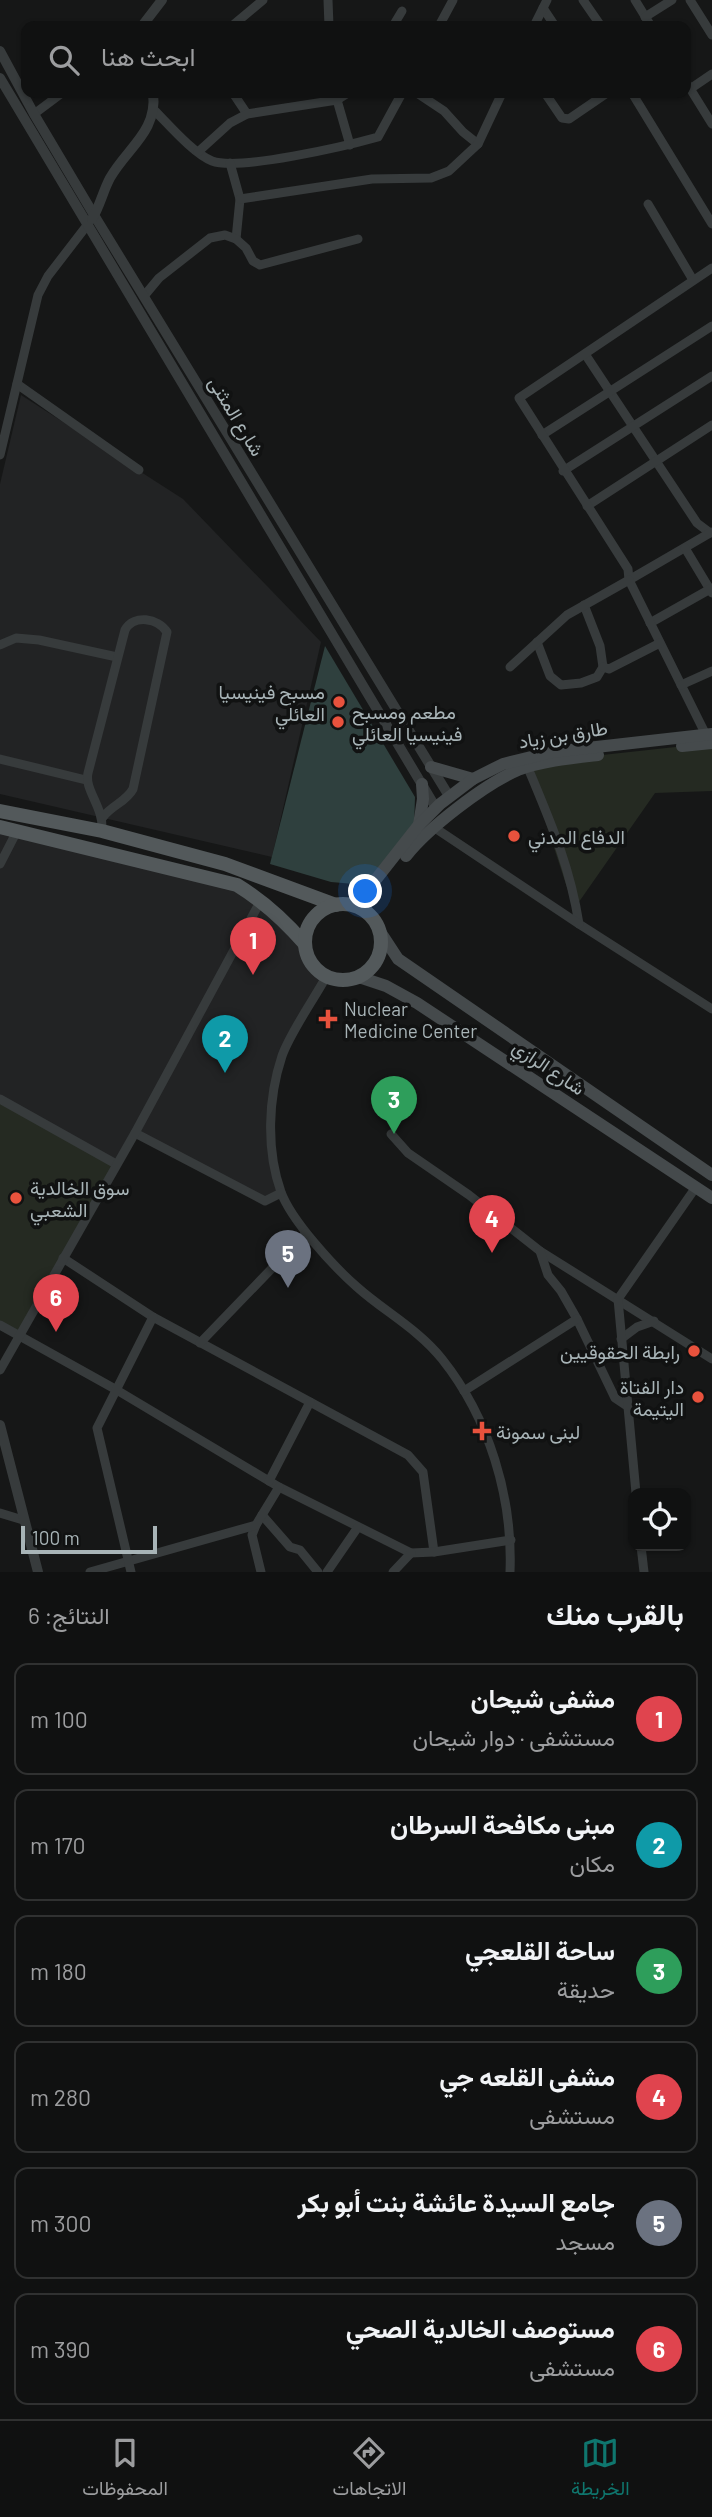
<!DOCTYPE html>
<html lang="ar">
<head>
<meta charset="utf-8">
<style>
  body { margin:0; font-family:Barlow,Vazirmatn,sans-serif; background:#1e1f1f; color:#f1f3f6; direction:rtl }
  .controls { position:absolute; right:21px; bottom:21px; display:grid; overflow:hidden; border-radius:14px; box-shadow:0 2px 5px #0004 }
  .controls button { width:63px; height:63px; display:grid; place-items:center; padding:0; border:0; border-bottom:2px solid #303131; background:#101111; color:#f1f3f6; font:35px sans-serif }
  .scale { position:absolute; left:21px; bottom:18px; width:136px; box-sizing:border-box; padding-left:7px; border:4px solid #a8b4b7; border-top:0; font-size:19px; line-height:24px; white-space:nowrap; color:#a8b4b7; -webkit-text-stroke:5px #111212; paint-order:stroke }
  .you { position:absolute; left:366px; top:892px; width:24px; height:24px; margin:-18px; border:5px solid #fff; border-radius:50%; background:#1a73e8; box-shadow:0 0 0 10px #1a73e833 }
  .badge { display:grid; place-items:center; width:46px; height:46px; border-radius:50%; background:#0f766e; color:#fff; font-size:23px; font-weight:700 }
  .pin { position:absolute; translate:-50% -58px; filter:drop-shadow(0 2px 4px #0008) }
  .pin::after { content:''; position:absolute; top:37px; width:24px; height:21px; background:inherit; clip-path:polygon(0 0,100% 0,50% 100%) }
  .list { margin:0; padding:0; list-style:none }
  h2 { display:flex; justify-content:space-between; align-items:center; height:91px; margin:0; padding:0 28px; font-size:30px }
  h2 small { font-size:23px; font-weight:400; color:#9c9d9f }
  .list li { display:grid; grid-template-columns:46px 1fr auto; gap:21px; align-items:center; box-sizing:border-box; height:112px; margin:0 14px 14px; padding:0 14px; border:2px solid #303131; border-radius:14px }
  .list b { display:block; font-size:26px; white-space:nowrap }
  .list p { margin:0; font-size:23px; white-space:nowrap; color:#9c9d9f }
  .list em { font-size:23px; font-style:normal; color:#9c9d9f }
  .icon { flex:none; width:38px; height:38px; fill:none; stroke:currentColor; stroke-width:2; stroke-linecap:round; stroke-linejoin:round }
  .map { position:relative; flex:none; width:712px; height:1572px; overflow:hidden; direction:ltr }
  .search { position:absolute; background:#101111; box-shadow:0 2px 5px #0004; left:21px; right:21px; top:21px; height:77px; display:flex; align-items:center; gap:18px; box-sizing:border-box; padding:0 24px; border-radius:14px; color:#9c9d9f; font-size:26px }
  .sheet { height:847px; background:#101111 }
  nav { display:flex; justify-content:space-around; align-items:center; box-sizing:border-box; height:98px; border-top:2px solid #303131; background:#101111; font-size:19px; color:#9c9d9f }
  nav a { display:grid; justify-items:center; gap:4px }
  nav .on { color:#0f766e }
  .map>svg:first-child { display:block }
  .built { fill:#222324 }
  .green { fill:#252a22 }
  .water { fill:#2f403e }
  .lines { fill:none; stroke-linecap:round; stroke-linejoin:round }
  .minor { stroke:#373b3c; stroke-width:9 }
  .tertiary { stroke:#373b3c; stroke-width:10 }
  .secondary { stroke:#454a4c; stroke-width:12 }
  .primary { stroke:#53595b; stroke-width:14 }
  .poi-dot { fill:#e8523d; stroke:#111212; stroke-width:2.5 }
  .labels { text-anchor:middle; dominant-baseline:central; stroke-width:7; stroke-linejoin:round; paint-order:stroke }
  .street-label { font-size:19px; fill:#a8b4b7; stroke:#111212 }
  .poi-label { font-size:19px; fill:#a8b4b7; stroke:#111212; text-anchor:start }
</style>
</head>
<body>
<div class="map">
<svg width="712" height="1572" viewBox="0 0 712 1572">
  <rect width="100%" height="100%" fill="#161717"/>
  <g class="built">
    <path d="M21,395L183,499L321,642L272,857L0,794V484Z"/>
    <path d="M0,828L237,885L304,943L307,955L312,965L326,977L283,1055L270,1140L281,1193L265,1201L135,1133L116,1164L0,1099Z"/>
  </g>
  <g class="green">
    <path d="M712,743V791L655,793L574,909L528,768L584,757Z"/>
    <path d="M0,1099L116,1164L19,1336L0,1325Z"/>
  </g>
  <path class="water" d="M325,646L415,797L414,827L366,885L331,882L270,864Z"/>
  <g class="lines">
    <g class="minor">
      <path d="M328,0L329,26"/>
      <path d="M583,0L601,26"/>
      <path d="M635,0L651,26"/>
      <path d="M690,0L712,35"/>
      <path d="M543,8L555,26"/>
      <path d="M645,17L672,0"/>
      <path d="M232,26L263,0"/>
      <path d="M393,26L402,11"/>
      <path d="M439,26L453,0"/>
      <path d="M534,26L547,0"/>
      <path d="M686,82L712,124"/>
      <path d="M690,89L712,74"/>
      <path d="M233,93L247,114"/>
      <path d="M335,93L350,145"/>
      <path d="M417,93L444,111L463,132L478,144"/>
      <path d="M545,93L562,118L569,119L607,93"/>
      <path d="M632,93L712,224"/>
      <path d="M155,111C169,125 194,154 212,161C239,171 346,146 378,137L402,93"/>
      <path d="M34,114L62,93"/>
      <path d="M198,152L230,123L247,114L337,100L348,93"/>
      <path d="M230,163L240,199L236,239"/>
      <path d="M240,199L372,179L431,178L449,171L478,144L502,93"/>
      <path d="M648,204L693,280"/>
      <path d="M144,296L159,278L210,238L225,235L236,239L246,248L253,261L260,265L358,239"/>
      <path d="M585,354L697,523L710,533L712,532"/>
      <path d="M17,384L139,470"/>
      <path d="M542,435L712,326"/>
      <path d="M0,455L38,295L48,276L88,224"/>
      <path d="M563,471L712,376"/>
      <path d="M587,506L712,425"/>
      <path d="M710,533L629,580L628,569L519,398L712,268"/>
      <path d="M685,548L712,593"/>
      <path d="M650,623L712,588"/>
      <path d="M537,642L550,676L561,685L581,683L597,677L603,667L600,646L584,605"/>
      <path d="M0,645L16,638L39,640L117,657"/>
      <path d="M510,667L567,615L629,580L706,735"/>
      <path d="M603,667L609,669L660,643"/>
      <path d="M681,685L712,671"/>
      <path d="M0,759L86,780"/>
      <path d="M528,768C550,821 570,866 579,924L712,1009"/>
      <path d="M435,828L579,924"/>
      <path d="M102,831C104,807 84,790 88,773L125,630C134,614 158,618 167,632L133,789C126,802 112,805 103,817"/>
      <path d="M0,864L17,831"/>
      <path d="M326,977C314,999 290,1033 282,1056C268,1098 266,1150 281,1192C291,1220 334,1267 357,1287C385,1312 418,1329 442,1359C489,1418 513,1497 510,1572"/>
      <path d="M0,1099L116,1164"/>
      <path d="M135,1133L265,1201L281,1193"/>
      <path d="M391,1134L408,1153L469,1195L540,1251L712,1359"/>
      <path d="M540,1251L548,1275L561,1291L577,1319L615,1398L627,1406"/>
      <path d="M63,1258L153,1317L408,1455L423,1472L434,1552"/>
      <path d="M0,1325L115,1389L279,1487L411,1553L434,1552L511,1540"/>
      <path d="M621,1339L637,1327L654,1321"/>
      <path d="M200,1343L306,1233"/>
      <path d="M0,1370L135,1133L261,900"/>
      <path d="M464,1391L577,1319"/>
      <path d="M269,1481L310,1402"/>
      <path d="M636,1493L618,1299L696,1187"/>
      <path d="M0,1513L23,1520"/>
      <path d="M262,1515L290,1547L300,1550L318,1572"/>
      <path d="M256,1525L252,1535L261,1572"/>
      <path d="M641,1546L644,1572"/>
      <path d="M90,1572L256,1525L279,1487"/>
      <path d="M131,1572L97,1428L153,1317"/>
      <path d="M327,1572L358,1527"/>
      <path d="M393,1572L411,1553"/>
    </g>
    <g class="tertiary">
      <path d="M142,26L162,0"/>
      <path d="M0,51L34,114L94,215L449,796"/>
      <path d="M0,78L436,808"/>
      <path d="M92,219C100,206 103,191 110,178C127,148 158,131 153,93"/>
      <path d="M0,1425L38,1572"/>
    </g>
    <g class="secondary">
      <path d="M682,746L712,743"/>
      <path d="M431,767L473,779"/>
      <path d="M419,825L423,799L422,784"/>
      <path d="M406,856C428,828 485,784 518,770C542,761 572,758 598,755"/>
      <path d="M355,906L418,826L440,804L473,779L503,764L552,752L712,734"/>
      <path d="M379,930L398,959L712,1175"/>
      <path d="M359,977L386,986L417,1003L712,1198"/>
    </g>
    <g class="primary">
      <path d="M0,811L102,831L225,864L336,905"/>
      <path d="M0,827L237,885C263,901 284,920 304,943"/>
      <circle cx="343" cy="942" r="38"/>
    </g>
  </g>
  <g class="poi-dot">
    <circle cx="339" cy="702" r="7"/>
    <circle cx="338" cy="722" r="7"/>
    <circle cx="514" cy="836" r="7"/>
    <path d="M324.5 1008.5h7v7h7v7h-7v7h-7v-7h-7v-7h7z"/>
    <circle cx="16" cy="1198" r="7"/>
    <circle cx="694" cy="1351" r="7"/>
    <circle cx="698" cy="1397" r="7"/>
    <path d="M478.5 1420.5h7v7h7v7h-7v7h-7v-7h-7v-7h7z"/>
  </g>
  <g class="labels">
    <g class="street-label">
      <text transform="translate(237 416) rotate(59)">شارع المثنى</text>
      <text transform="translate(563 734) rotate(-9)">طارق بن زياد</text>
      <text transform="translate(549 1067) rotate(34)">شارع الرازي</text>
    </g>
    <g class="poi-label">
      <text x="325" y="691" text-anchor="end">مسبح فينيسيا<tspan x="325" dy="22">العائلي</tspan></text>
      <text x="352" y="711">مطعم ومسبح<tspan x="352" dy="22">فينيسيا العائلي</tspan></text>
      <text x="528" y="836">الدفاع المدني</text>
      <text x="344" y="1008">Nuclear<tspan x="344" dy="22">Medicine Center</tspan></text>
      <text x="30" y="1187">سوق الخالدية<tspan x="30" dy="22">الشعبي</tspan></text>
      <text x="680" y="1351" text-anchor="end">رابطة الحقوقيين</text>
      <text x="684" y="1386" text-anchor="end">دار الفتاة<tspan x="684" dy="22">اليتيمة</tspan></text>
      <text x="496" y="1431">لبنى سمونة</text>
    </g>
  </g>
</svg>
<div class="controls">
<button><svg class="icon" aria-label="locate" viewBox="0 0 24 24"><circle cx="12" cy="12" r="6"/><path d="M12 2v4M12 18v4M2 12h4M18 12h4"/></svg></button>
</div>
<div class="scale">100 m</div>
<div class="you"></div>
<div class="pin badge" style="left:253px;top:975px;background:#e0444e">1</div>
<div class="pin badge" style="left:225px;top:1073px;background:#0f9aa8">2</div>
<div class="pin badge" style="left:394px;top:1134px;background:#2e9e5b">3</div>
<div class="pin badge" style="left:492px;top:1253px;background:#e0444e">4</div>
<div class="pin badge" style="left:288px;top:1288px;background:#6b7280">5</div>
<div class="pin badge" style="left:56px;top:1332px;background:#e0444e">6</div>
<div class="search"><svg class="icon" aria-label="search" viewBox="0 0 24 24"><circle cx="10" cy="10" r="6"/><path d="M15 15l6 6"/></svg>ابحث هنا</div>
</div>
<section class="sheet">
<h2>بالقرب منك<small>النتائج: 6</small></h2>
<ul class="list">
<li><span class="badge" style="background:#e0444e">1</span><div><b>مشفى شيحان</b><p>مستشفى · دوار شيحان</p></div><em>100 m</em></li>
<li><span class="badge" style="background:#0f9aa8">2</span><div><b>مبنى مكافحة السرطان</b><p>مكان</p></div><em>170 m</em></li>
<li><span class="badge" style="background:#2e9e5b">3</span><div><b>ساحة القلعجي</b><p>حديقة</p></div><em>180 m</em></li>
<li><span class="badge" style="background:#e0444e">4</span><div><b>مشفى القلعه جي</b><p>مستشفى</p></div><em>280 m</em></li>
<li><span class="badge" style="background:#6b7280">5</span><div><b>جامع السيدة عائشة بنت أبو بكر</b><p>مسجد</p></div><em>300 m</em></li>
<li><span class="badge" style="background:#e0444e">6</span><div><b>مستوصف الخالدية الصحي</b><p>مستشفى</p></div><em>390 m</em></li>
</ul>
</section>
<nav>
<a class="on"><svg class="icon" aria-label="map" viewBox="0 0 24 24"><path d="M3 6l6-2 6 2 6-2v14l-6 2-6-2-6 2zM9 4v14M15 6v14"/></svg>الخريطة</a>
<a><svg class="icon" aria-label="directions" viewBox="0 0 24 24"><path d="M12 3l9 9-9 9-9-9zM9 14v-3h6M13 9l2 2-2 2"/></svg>الاتجاهات</a>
<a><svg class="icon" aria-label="saved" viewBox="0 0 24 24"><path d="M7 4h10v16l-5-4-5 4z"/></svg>المحفوظات</a>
</nav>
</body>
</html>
